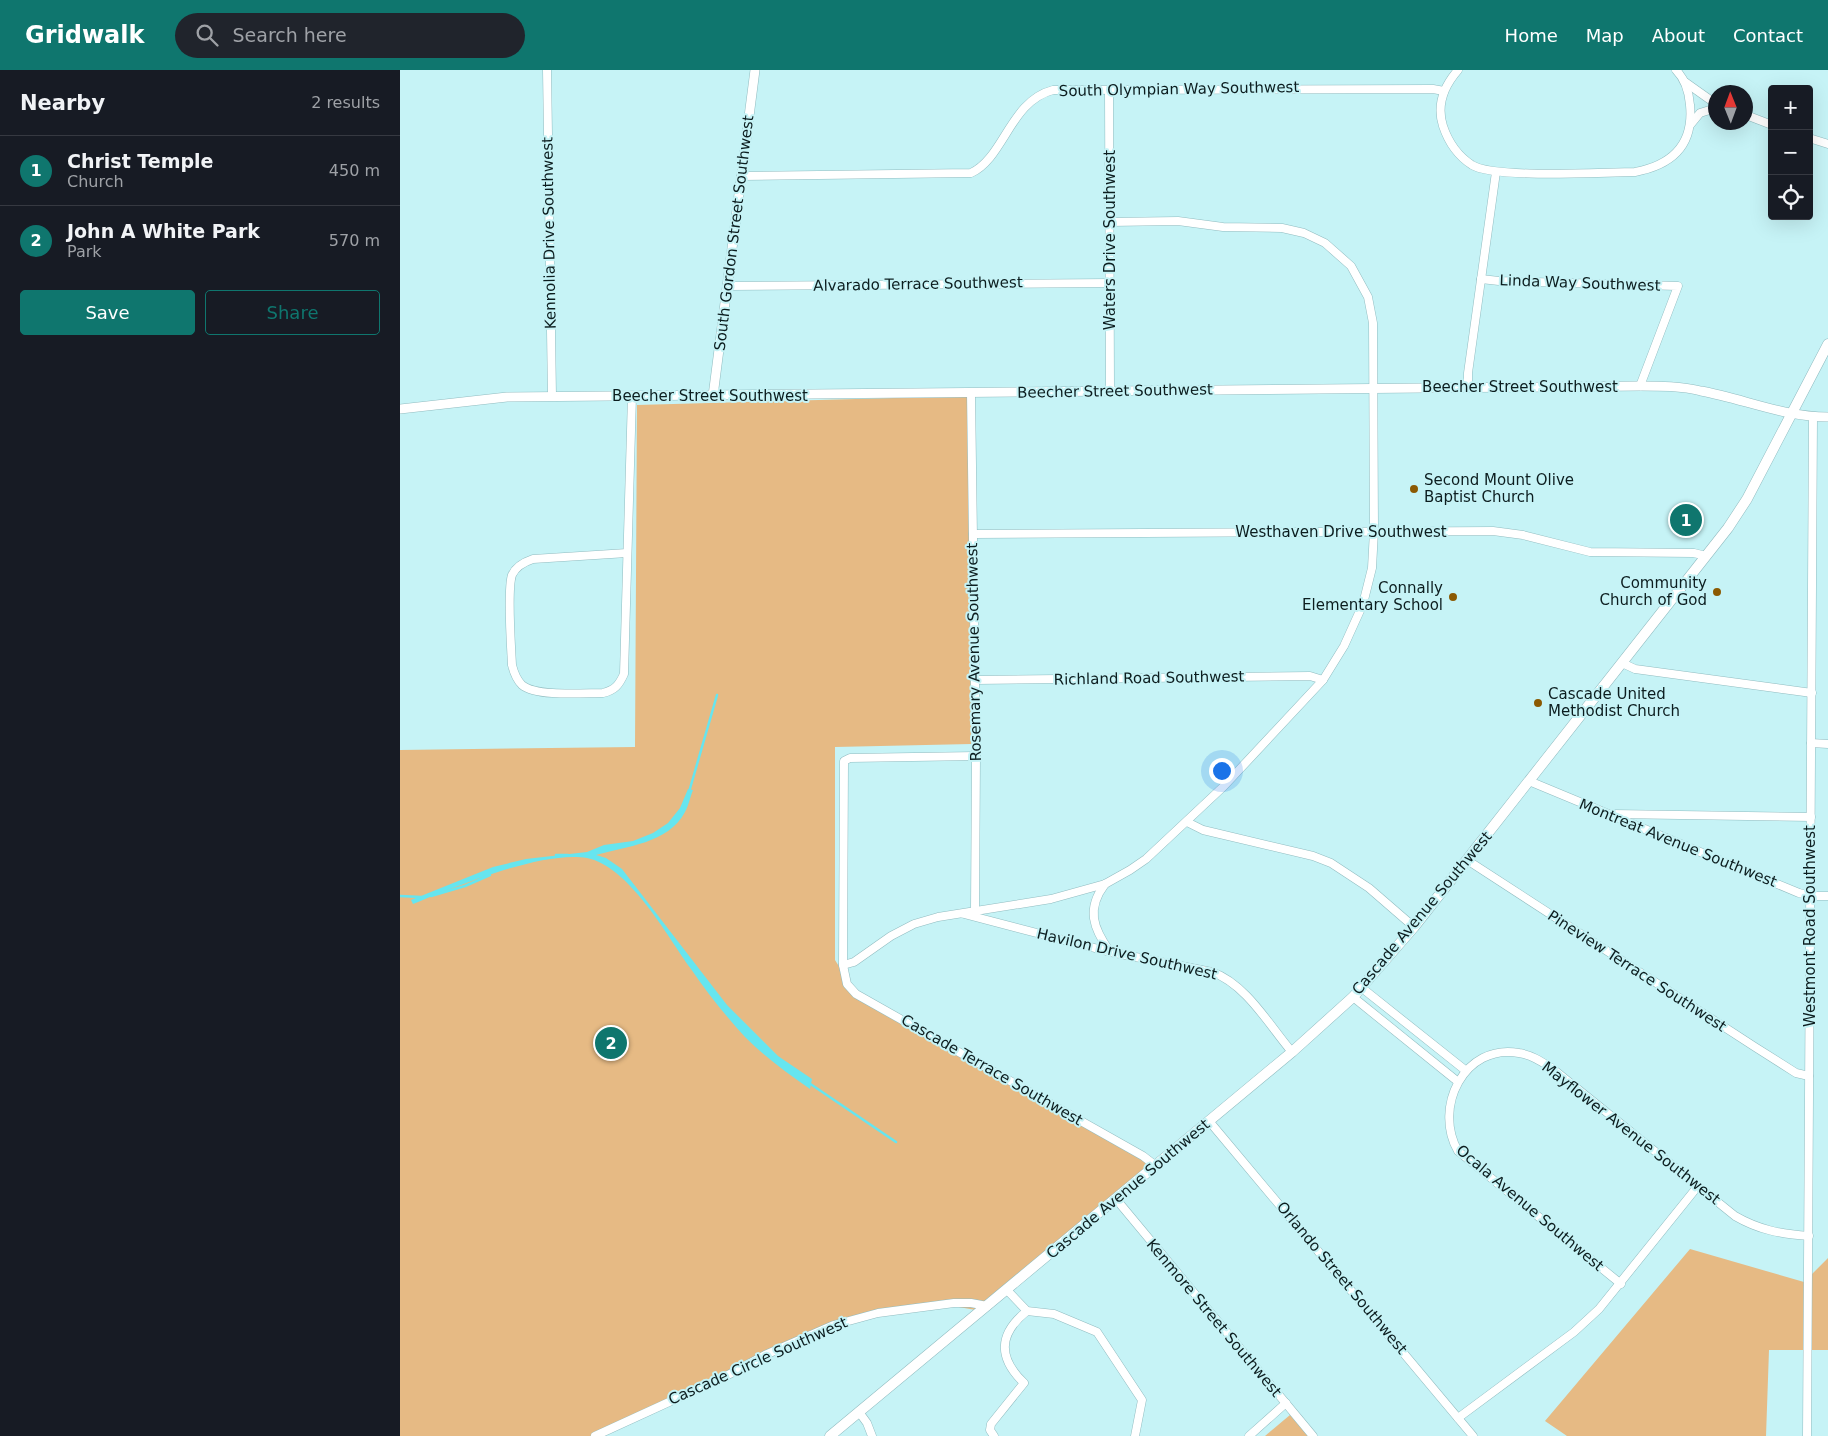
<!DOCTYPE html>
<html lang="en">
<head>
<meta charset="utf-8">
<style>
  body { margin:0; font-family:"DejaVu Sans",sans-serif; background:#20242c; color:#f1f3f6 }
  .controls { position:absolute; right:15px; top:15px; display:grid; overflow:hidden; border-radius:5px; box-shadow:0 5px 20px #0002 }
  .controls button { width:45px; height:45px; display:grid; place-items:center; padding:0; border:0; border-bottom:1px solid #363941; background:#171b24; color:#f1f3f6; font:25px sans-serif }
  .compass { position:absolute; left:1308px; top:15px; width:45px; height:45px; border-radius:50%; background:#171b24; box-shadow:0 5px 20px #0002; rotate:359deg }
  .you { position:absolute; left:821px; top:700px; width:18px; height:18px; margin:-12px; border:4px solid #fff; border-radius:50%; background:#1a73e8; box-shadow:0 0 0 8px #1a73e833 }
  .badge { display:grid; place-items:center; width:32px; height:32px; border-radius:50%; background:#0f766e; color:#fff; font-size:16px; font-weight:700 }
  .pin { position:absolute; translate:-50% -50%; border:2px solid #fff; box-shadow:0 1px 5px #0006 }
  .list { margin:0; padding:0; list-style:none }
  h2 { display:flex; justify-content:space-between; align-items:center; height:65px; margin:0; padding:0 20px; font-size:21px }
  h2 small { font-size:16px; font-weight:400; color:#9ea1a6 }
  .list li { display:grid; grid-template-columns:32px 1fr auto; gap:15px; align-items:center; box-sizing:border-box; height:70px; padding:0 20px; border-top:1px solid #363941 }
  .list b { display:block; font-size:19px; white-space:nowrap }
  .list p { margin:0; font-size:16px; white-space:nowrap; color:#9ea1a6 }
  .list em { font-size:16px; font-style:normal; color:#9ea1a6 }
  .actions { display:flex; gap:10px; padding:15px 20px }
  .actions a { flex:1; padding:11px 0; border:1px solid #0f766e; border-radius:5px; text-align:center; font-size:18px; color:#0f766e }
  .actions .main { background:#0f766e; color:#fff }
  .icon { flex:none; width:28px; height:28px; fill:none; stroke:currentColor; stroke-width:2; stroke-linecap:round; stroke-linejoin:round }
  .map { position:relative; flex:none; width:1428px; height:1366px; overflow:hidden }
  header { display:flex; align-items:center; gap:30px; box-sizing:border-box; height:70px; padding:0 25px; background:#0f766e; color:#fff }
  header strong { font-size:24px }
  nav { display:flex; gap:28px; margin-inline-start:auto; font-size:18px }
  .search { width:350px; height:45px; background:#20242c; display:flex; align-items:center; gap:12px; box-sizing:border-box; padding:0 18px; border-radius:28px; color:#9ea1a6; font-size:19px }
  main { display:flex }
  aside { flex:1; background:#171b24 }
  .map>svg:first-child { display:block }
  .green { fill:#e6ba84 }
  .water { fill:#66e5ef }
  .lines { fill:none; stroke-linecap:round; stroke-linejoin:round }
  .stream { stroke:#66e5ef; stroke-width:2.5 }
  .minor-casing { stroke:#91bcc0; stroke-width:9 }
  .tertiary-casing { stroke:#91bcc0; stroke-width:10 }
  .secondary-casing { stroke:#91bcc0; stroke-width:11 }
  .minor { stroke:#fff; stroke-width:8 }
  .tertiary { stroke:#fff; stroke-width:9 }
  .secondary { stroke:#fff; stroke-width:10 }
  .poi-dot { fill:#8b5902; stroke:#c6f3f6; stroke-width:2 }
  .labels { text-anchor:middle; dominant-baseline:central; stroke-width:4; stroke-linejoin:round; paint-order:stroke }
  .street-label { font-size:15px; fill:#0c1d1f; stroke:#c6f3f6 }
  .poi-label { font-size:15px; fill:#0c1d1f; stroke:#c6f3f6; text-anchor:start }
</style>
</head>
<body>
<header>
<strong>Gridwalk</strong>
<div class="search"><svg class="icon" aria-label="search" viewBox="0 0 24 24"><circle cx="10" cy="10" r="6"/><path d="M15 15l6 6"/></svg>Search here</div>
<nav><a>Home</a><a>Map</a><a>About</a><a>Contact</a></nav>
</header>
<main>
<aside>
<h2>Nearby<small>2 results</small></h2>
<ul class="list">
<li><span class="badge">1</span><div><b>Christ Temple</b><p>Church</p></div><em>450 m</em></li>
<li><span class="badge">2</span><div><b>John A White Park</b><p>Park</p></div><em>570 m</em></li>
</ul>
<div class="actions"><a class="main">Save</a><a>Share</a></div>
</aside>
<div class="map">
<svg width="1428" height="1366" viewBox="0 0 1428 1366">
  <rect width="100%" height="100%" fill="#c6f3f6"/>
  <g class="green">
    <path d="M569,326L571,674L435,677V890L458,927L760,1094L656,1179L587,1242L553,1236L459,1247L405,1268L199,1366H0V680L235,677L237,335Z"/>
    <path d="M1290,1179L1404,1212L1428,1188V1280H1369L1366,1366H1167L1145,1351Z"/>
    <path d="M890,1345L908,1366H865Z"/>
  </g>
  <path class="water" d="M288,719L293,720C290,727 289,735 285,742C268,774 226,776 196,785L206,788L222,799L327,935L378,986L412,1009L410,1019C387,1003 365,987 345,967C326,946 307,923 291,899C267,866 230,797 187,788C142,780 55,817 13,834L11,830L93,797L126,789L187,782L204,775L233,771L253,763L268,753L280,738Z"/>
  <g class="lines">
    <g class="stream">
      <path d="M289,722L317,625"/>
      <path d="M156,785H168"/>
      <path d="M0,826L21,827"/>
      <path d="M31,826L65,816L90,805"/>
      <path d="M409,1013L496,1072"/>
    </g>
    <defs>
      <g id="minor">
        <path d="M147,0L152,326"/>
        <path d="M1058,0C1044,16 1036,34 1043,56C1048,71 1058,86 1072,95C1095,109 1202,102 1235,102C1272,95 1294,75 1290,35C1289,22 1285,9 1276,0"/>
        <path d="M1285,12L1316,34"/>
        <path d="M709,20L710,321"/>
        <path d="M1346,45L1372,55"/>
        <path d="M1291,54L1300,43L1316,38"/>
        <path d="M1409,68L1428,74"/>
        <path d="M341,106L571,103C604,88 610,31 653,20L1033,19L1044,21"/>
        <path d="M1081,209L1099,211L1278,216L1240,316"/>
        <path d="M327,216L710,213"/>
        <path d="M1068,317V303L1096,102"/>
        <path d="M571,323L576,686L575,841"/>
        <path d="M573,464L1093,461L1123,465L1190,482L1294,483L1306,486"/>
        <path d="M227,483L133,489C124,492 116,496 112,505C107,520 111,575 112,595C114,603 116,609 122,615C136,627 184,623 203,623C215,620 219,615 224,604L232,326"/>
        <path d="M1222,593L1235,599L1412,623"/>
        <path d="M575,610L910,606L923,610"/>
        <path d="M1411,673L1428,674"/>
        <path d="M576,686L450,688L444,691L443,895L447,914L456,924L743,1086L756,1096"/>
        <path d="M1129,711L1399,823L1411,826H1428"/>
        <path d="M1213,744L1411,747"/>
        <path d="M787,752L803,760L913,786L931,793L969,818L1014,857"/>
        <path d="M1067,790L1355,977L1396,1003L1409,1006"/>
        <path d="M705,814C686,839 693,858 710,882"/>
        <path d="M564,844L710,882L812,902C846,914 869,955 892,982"/>
        <path d="M443,895L454,892L491,866L514,854L538,847L651,829L705,814L730,800L746,789L824,716L923,610L944,576L963,534L972,498L974,461L973,253L968,227L951,196L925,173L904,163L882,158L823,157L778,151L710,152"/>
        <path d="M962,918L1065,1000"/>
        <path d="M953,927L1057,1011"/>
        <path d="M809,1051L1073,1366"/>
        <path d="M716,1129L913,1366"/>
        <path d="M1221,1214L1058,1081C1033,1038 1064,973 1119,983C1132,985 1142,992 1153,999L1335,1146C1359,1160 1381,1164 1409,1166"/>
        <path d="M607,1220L627,1241L654,1244L697,1262L742,1330L735,1366"/>
        <path d="M459,1342L467,1353L472,1366"/>
        <path d="M1058,1348L1174,1262L1199,1239L1298,1116"/>
        <path d="M195,1366L328,1305L365,1285L434,1255L478,1243L554,1233H571L587,1236"/>
        <path d="M594,1366L590,1360L591,1354L624,1313C598,1288 598,1264 627,1241"/>
        <path d="M849,1366L886,1333"/>
        <path d="M1407,1366L1413,347"/>
      </g>
      <g id="tertiary">
        <path d="M313,326L355,0"/>
        <path d="M0,339L107,327L1240,316C1261,316 1281,316 1301,321C1344,329 1384,347 1428,347"/>
      </g>
      <path id="secondary" d="M430,1366L892,982L953,927L1014,857L1328,458L1347,429L1428,274"/>
    </defs>
    <use href="#minor" class="minor-casing"/>
    <use href="#tertiary" class="tertiary-casing"/>
    <use href="#secondary" class="secondary-casing"/>
    <use href="#minor" class="minor"/>
    <use href="#tertiary" class="tertiary"/>
    <use href="#secondary" class="secondary"/>
  </g>
  <g class="poi-dot">
    <circle cx="1014" cy="419" r="5"/>
    <circle cx="1317" cy="522" r="5"/>
    <circle cx="1053" cy="527" r="5"/>
    <circle cx="1138" cy="633" r="5"/>
  </g>
  <g class="labels">
    <g class="street-label">
      <text transform="translate(779 19) rotate(-1)">South Olympian Way Southwest</text>
      <text transform="translate(149 163) rotate(-91)">Kennolia Drive Southwest</text>
      <text transform="translate(334 163) rotate(-83)">South Gordon Street Southwest</text>
      <text transform="translate(710 170) rotate(-90)">Waters Drive Southwest</text>
      <text transform="translate(1180 213) rotate(2)">Linda Way Southwest</text>
      <text transform="translate(518 214) rotate(-1)">Alvarado Terrace Southwest</text>
      <text x="1120" y="317">Beecher Street Southwest</text>
      <text transform="translate(715 321) rotate(-1)">Beecher Street Southwest</text>
      <text x="310" y="326">Beecher Street Southwest</text>
      <text x="941" y="462">Westhaven Drive Southwest</text>
      <text transform="translate(574 582) rotate(-91)">Rosemary Avenue Southwest</text>
      <text transform="translate(749 608) rotate(-1)">Richland Road Southwest</text>
      <text transform="translate(1278 773) rotate(22)">Montreat Avenue Southwest</text>
      <text transform="translate(1022 843) rotate(-50)">Cascade Avenue Southwest</text>
      <text transform="translate(1410 856) rotate(-90)">Westmont Road Southwest</text>
      <text transform="translate(727 884) rotate(13)">Havilon Drive Southwest</text>
      <text transform="translate(1237 901) rotate(33)">Pineview Terrace Southwest</text>
      <text transform="translate(592 1000) rotate(30)">Cascade Terrace Southwest</text>
      <text transform="translate(1231 1063) rotate(38)">Mayflower Avenue Southwest</text>
      <text transform="translate(728 1119) rotate(-40)">Cascade Avenue Southwest</text>
      <text transform="translate(1130 1138) rotate(40)">Ocala Avenue Southwest</text>
      <text transform="translate(942 1208) rotate(50)">Orlando Street Southwest</text>
      <text transform="translate(814 1248) rotate(50)">Kenmore Street Southwest</text>
      <text transform="translate(358 1291) rotate(-24)">Cascade Circle Southwest</text>
    </g>
    <g class="poi-label">
      <text x="1024" y="410">Second Mount Olive<tspan x="1024" dy="17">Baptist Church</tspan></text>
      <text x="1307" y="513" text-anchor="end">Community<tspan x="1307" dy="17">Church of God</tspan></text>
      <text x="1043" y="518" text-anchor="end">Connally<tspan x="1043" dy="17">Elementary School</tspan></text>
      <text x="1148" y="624">Cascade United<tspan x="1148" dy="17">Methodist Church</tspan></text>
    </g>
  </g>
</svg>
<div class="controls">
<button>+</button>
<button>−</button>
<button><svg class="icon" aria-label="locate" viewBox="0 0 24 24"><circle cx="12" cy="12" r="6"/><path d="M12 2v4M12 18v4M2 12h4M18 12h4"/></svg></button>
</div>
<svg class="compass" viewBox="-18 -18 36 36"><path d="M0-13l5 13h-10z" fill="#e53935"/><path d="M0 13l5-13h-10z" fill="#9ea1a6"/></svg>
<div class="you"></div>
<div class="pin badge" style="left:1286px;top:450px">1</div>
<div class="pin badge" style="left:211px;top:973px">2</div>
</div>
</main>
</body>
</html>
